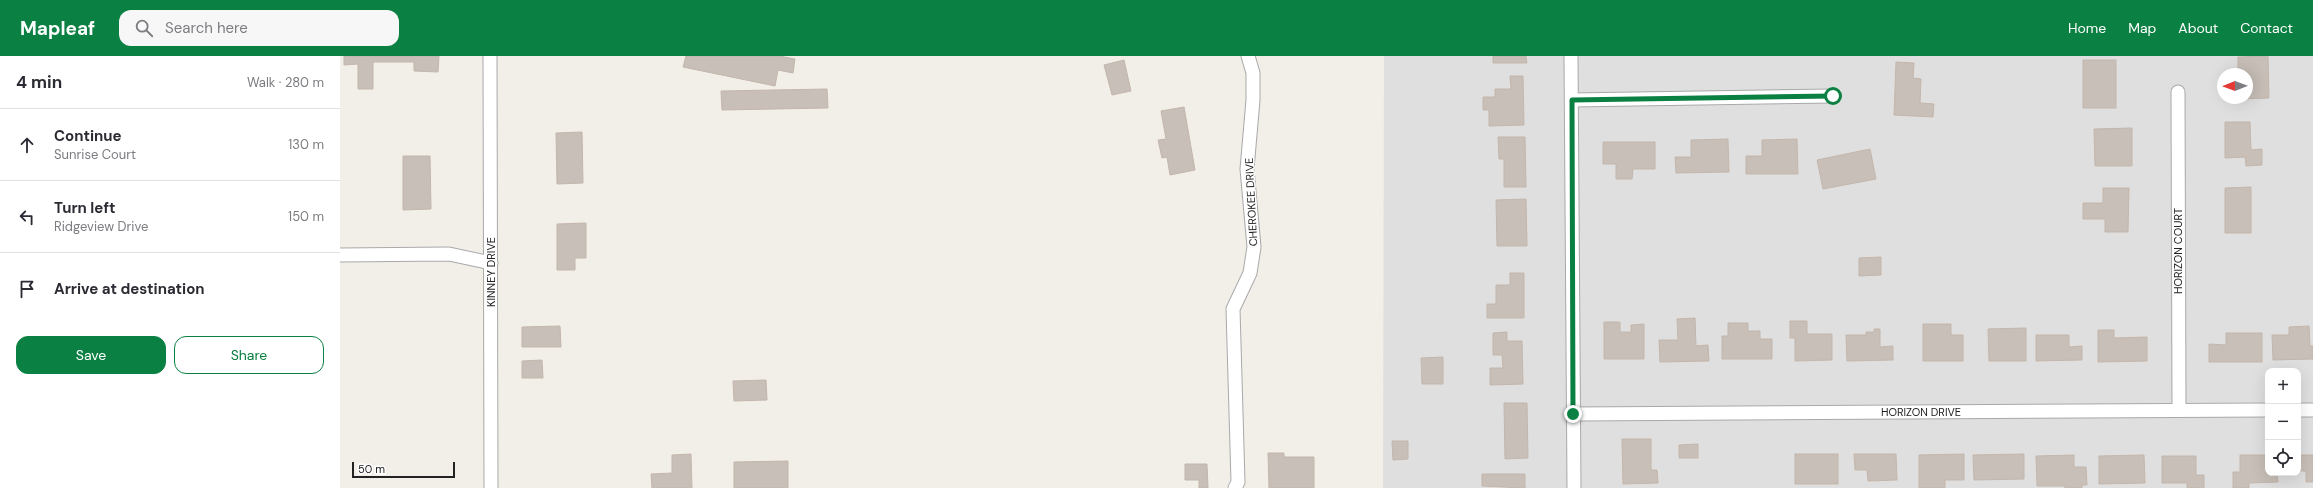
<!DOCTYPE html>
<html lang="en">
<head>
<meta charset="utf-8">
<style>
  body { margin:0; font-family:"DM Sans",sans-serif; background:#f7f7f7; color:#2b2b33 }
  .controls { position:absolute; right:12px; bottom:12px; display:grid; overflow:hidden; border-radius:8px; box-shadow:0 4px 16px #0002 }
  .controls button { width:36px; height:36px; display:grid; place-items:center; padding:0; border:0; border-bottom:1px solid #e1e1e2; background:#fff; color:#2b2b33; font:20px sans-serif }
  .compass { position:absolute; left:1877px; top:12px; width:36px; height:36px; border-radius:50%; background:#fff; box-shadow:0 4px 16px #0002; rotate:269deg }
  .scale { position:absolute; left:12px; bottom:10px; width:103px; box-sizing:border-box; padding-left:4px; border:2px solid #222; border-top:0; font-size:11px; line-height:14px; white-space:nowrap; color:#222; -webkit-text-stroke:3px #fff; paint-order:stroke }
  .stop { position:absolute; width:12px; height:12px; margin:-9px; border:3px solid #0b8043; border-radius:50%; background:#fff }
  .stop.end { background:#0b8043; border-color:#fff; box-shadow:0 1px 4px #0008 }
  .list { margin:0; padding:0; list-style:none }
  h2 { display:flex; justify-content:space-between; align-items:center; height:52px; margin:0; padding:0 16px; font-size:17px }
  h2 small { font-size:13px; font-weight:400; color:#7c7c81 }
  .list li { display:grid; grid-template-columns:26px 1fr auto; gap:12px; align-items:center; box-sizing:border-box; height:72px; padding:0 16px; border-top:1px solid #e1e1e2 }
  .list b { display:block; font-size:15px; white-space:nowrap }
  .list p { margin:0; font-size:13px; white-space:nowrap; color:#7c7c81 }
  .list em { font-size:13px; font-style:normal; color:#7c7c81 }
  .actions { display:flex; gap:8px; padding:12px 16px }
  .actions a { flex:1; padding:9px 0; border:1px solid #0b8043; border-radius:12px; text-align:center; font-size:14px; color:#0b8043 }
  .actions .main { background:#0b8043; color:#fff }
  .icon { flex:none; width:22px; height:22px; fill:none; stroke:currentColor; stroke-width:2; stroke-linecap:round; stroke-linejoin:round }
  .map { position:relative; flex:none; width:1973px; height:432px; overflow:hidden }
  header { display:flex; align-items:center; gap:24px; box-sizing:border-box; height:56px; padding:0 20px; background:#0b8043; color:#fff }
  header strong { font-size:19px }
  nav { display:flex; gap:22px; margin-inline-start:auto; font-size:14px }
  .search { width:280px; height:36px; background:#f7f7f7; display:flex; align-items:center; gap:10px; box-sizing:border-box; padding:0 14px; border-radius:12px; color:#7c7c81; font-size:15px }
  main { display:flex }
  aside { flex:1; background:#fff }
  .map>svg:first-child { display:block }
  .residential { fill:#e0dfdf; fill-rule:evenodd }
  .building { fill:#c7bfb8; stroke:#c4b6ab }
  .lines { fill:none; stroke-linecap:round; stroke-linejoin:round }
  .minor-casing { stroke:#a9a9a9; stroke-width:15 }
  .minor { stroke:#fff; stroke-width:13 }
  .route { stroke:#0b8043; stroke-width:5 }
  .labels { text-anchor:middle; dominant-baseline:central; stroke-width:3; stroke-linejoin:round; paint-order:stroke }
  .street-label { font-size:11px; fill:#222; stroke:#fff }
</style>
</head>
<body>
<header>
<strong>Mapleaf</strong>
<div class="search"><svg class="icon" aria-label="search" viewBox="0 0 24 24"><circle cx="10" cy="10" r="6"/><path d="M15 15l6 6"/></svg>Search here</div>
<nav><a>Home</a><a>Map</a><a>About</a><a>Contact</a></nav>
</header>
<main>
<aside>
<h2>4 min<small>Walk · 280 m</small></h2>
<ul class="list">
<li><svg class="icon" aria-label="ahead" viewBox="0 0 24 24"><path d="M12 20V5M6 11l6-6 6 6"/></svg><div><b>Continue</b><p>Sunrise Court</p></div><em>130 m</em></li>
<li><svg class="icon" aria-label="left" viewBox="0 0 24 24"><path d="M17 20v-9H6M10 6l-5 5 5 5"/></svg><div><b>Turn left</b><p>Ridgeview Drive</p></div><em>150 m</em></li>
<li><svg class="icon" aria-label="arrive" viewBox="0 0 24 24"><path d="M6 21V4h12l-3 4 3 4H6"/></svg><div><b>Arrive at destination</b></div></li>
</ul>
<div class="actions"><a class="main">Save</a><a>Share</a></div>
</aside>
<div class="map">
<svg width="1973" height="432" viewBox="0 0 1973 432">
  <rect width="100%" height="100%" fill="#f2efe9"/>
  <path class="residential" d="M1044,0H1973V432H1043ZM1883,18H1907V42H1883ZM1928,315H1958V417H1928Z"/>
  <g class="building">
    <path d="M4,0H99L98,16L74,15V6H33V33H18V8L4,9Z"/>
    <path d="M346,0H439L455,3L453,17L438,14L435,30L343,11Z"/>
    <path d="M1153,0H1186L1187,7H1153Z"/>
    <path d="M1928,0L1929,42L1899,43L1907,42V18H1898V1Z"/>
    <path d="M784,4L791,35L772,39L764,9Z"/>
    <rect x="1743" y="4" width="33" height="48"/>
    <path d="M1556,6L1574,7L1573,22L1581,23L1580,47L1594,48L1593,61L1554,59Z"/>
    <path d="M1170,20H1183L1184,69L1149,70V54H1143V41H1155V33H1171Z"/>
    <path d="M487,33L488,52L382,54L381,35Z"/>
    <path d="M844,51L855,114L830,119L827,101L822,102L818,84L826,83L821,55Z"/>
    <path d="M1885,66H1910L1911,94L1922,93V109L1906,110L1905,101L1885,102Z"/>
    <path d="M1792,72V110H1755L1754,73Z"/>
    <path d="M242,76L243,127L217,128L216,77Z"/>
    <path d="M1158,81H1185L1186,131H1164V103H1159Z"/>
    <path d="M1388,83L1389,116L1336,117L1335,101H1351V84Z"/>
    <path d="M1457,83L1458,118H1406V100H1422V84Z"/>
    <path d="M1263,86H1315V113H1293L1292,123H1276V108H1263Z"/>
    <path d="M1530,93L1536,123L1483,133L1477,104Z"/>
    <path d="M63,100H90L91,153L63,154Z"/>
    <path d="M1911,131V177H1885V132Z"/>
    <path d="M1763,132H1789L1788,176H1765V163H1743V147H1763Z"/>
    <path d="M1186,143L1187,190H1157L1156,144Z"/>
    <path d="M246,167V202H235V214H217V168Z"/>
    <path d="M1541,201V219L1519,220V202Z"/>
    <path d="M1170,217H1184V262H1147V248H1156V229H1170Z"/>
    <path d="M1355,262L1356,290L1368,289L1369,305L1320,306L1319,284H1338L1337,263Z"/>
    <path d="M1450,265H1467V278H1492V304L1455,305V282H1450Z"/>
    <path d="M1264,266H1280V276H1291V269L1304,268V303H1264Z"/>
    <path d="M1388,267H1408V275H1420V283H1432V303H1382V280H1388Z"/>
    <path d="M1583,268H1611V279H1623V305H1583Z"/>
    <path d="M220,270L221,291H182V271Z"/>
    <path d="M1969,270L1970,290H1973V303L1933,304L1932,279H1949V271Z"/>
    <path d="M1686,272V305H1649L1648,273Z"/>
    <path d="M1534,273H1540V291L1553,290V304L1507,305L1506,279H1526V276H1534Z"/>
    <path d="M1758,274H1774V282L1807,281V305L1758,306Z"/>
    <path d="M1167,276V285H1182L1183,328L1150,329V312H1163L1162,299H1153V277Z"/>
    <path d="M1886,277H1922V306H1869V288L1886,289Z"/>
    <path d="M1696,279H1729V291L1742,290V304L1696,305Z"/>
    <path d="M1103,301V328H1082L1081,302Z"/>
    <path d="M202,304L203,322H182V305Z"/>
    <path d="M426,324L427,344L394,345L393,325Z"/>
    <path d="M1164,347H1187L1188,402L1165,403Z"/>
    <path d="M1282,383H1311V414H1317L1318,427L1283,428Z"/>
    <path d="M1052,385H1068V403L1053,404Z"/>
    <path d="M1358,388V402H1339V389Z"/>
    <path d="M928,397H944V401H974V432H929Z"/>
    <path d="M351,398L352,432H312L311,418L332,417V399Z"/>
    <rect x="1455" y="398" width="43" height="30"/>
    <path d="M1514,398H1556L1557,424L1528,425L1527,414H1515Z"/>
    <path d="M1624,398V424H1605V432H1579V399Z"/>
    <path d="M1684,398V423L1634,424L1633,399Z"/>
    <path d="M1734,399V411H1746L1747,429H1742V432H1725V430H1697L1696,400Z"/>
    <path d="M1804,399L1805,427L1759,428V400Z"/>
    <path d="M1900,399H1928V417H1937L1938,426L1909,427V432H1893V416H1900Z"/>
    <path d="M1958,399H1973V426H1966V415H1958Z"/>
    <path d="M1822,400H1856V419H1864V432H1847V427H1822Z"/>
    <path d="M448,405V432H394V406Z"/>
    <path d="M845,408H867L868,432H859V424H845Z"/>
    <path d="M1142,418H1185V432L1142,430Z"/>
  </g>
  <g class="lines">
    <defs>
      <g id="minor">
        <path d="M150,0L151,432"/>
        <path d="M1231,0L1234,432"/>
        <path d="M1838,36L1839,353"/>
        <path d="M1232,44L1493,40"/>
        <path d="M0,199L109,198L151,207"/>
        <path d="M1958,354H1973"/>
        <path d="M1233,358L1928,354"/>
        <path d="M895,432L898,426L893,253L910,217L914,191L907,113L913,44V17L908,0"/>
      </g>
    </defs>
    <use href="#minor" class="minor-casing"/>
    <use href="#minor" class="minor"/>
  </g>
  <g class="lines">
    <path class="route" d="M1233,358L1232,44L1493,40"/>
  </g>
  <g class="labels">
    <g class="street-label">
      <text transform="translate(911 146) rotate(-93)">CHEROKEE DRIVE</text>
      <text transform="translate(1838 195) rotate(-90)">HORIZON COURT</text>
      <text transform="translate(151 216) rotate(-90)">KINNEY DRIVE</text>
      <text x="1581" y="356">HORIZON DRIVE</text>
    </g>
  </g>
</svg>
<div class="controls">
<button>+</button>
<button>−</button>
<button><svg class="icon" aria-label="locate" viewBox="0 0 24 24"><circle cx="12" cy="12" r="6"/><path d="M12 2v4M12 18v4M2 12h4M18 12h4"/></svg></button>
</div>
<svg class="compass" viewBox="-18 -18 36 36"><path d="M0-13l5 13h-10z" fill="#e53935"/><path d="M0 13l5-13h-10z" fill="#7c7c81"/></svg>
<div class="scale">50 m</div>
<div class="stop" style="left:1493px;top:40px"></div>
<div class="stop end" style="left:1233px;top:358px"></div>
</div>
</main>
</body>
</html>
